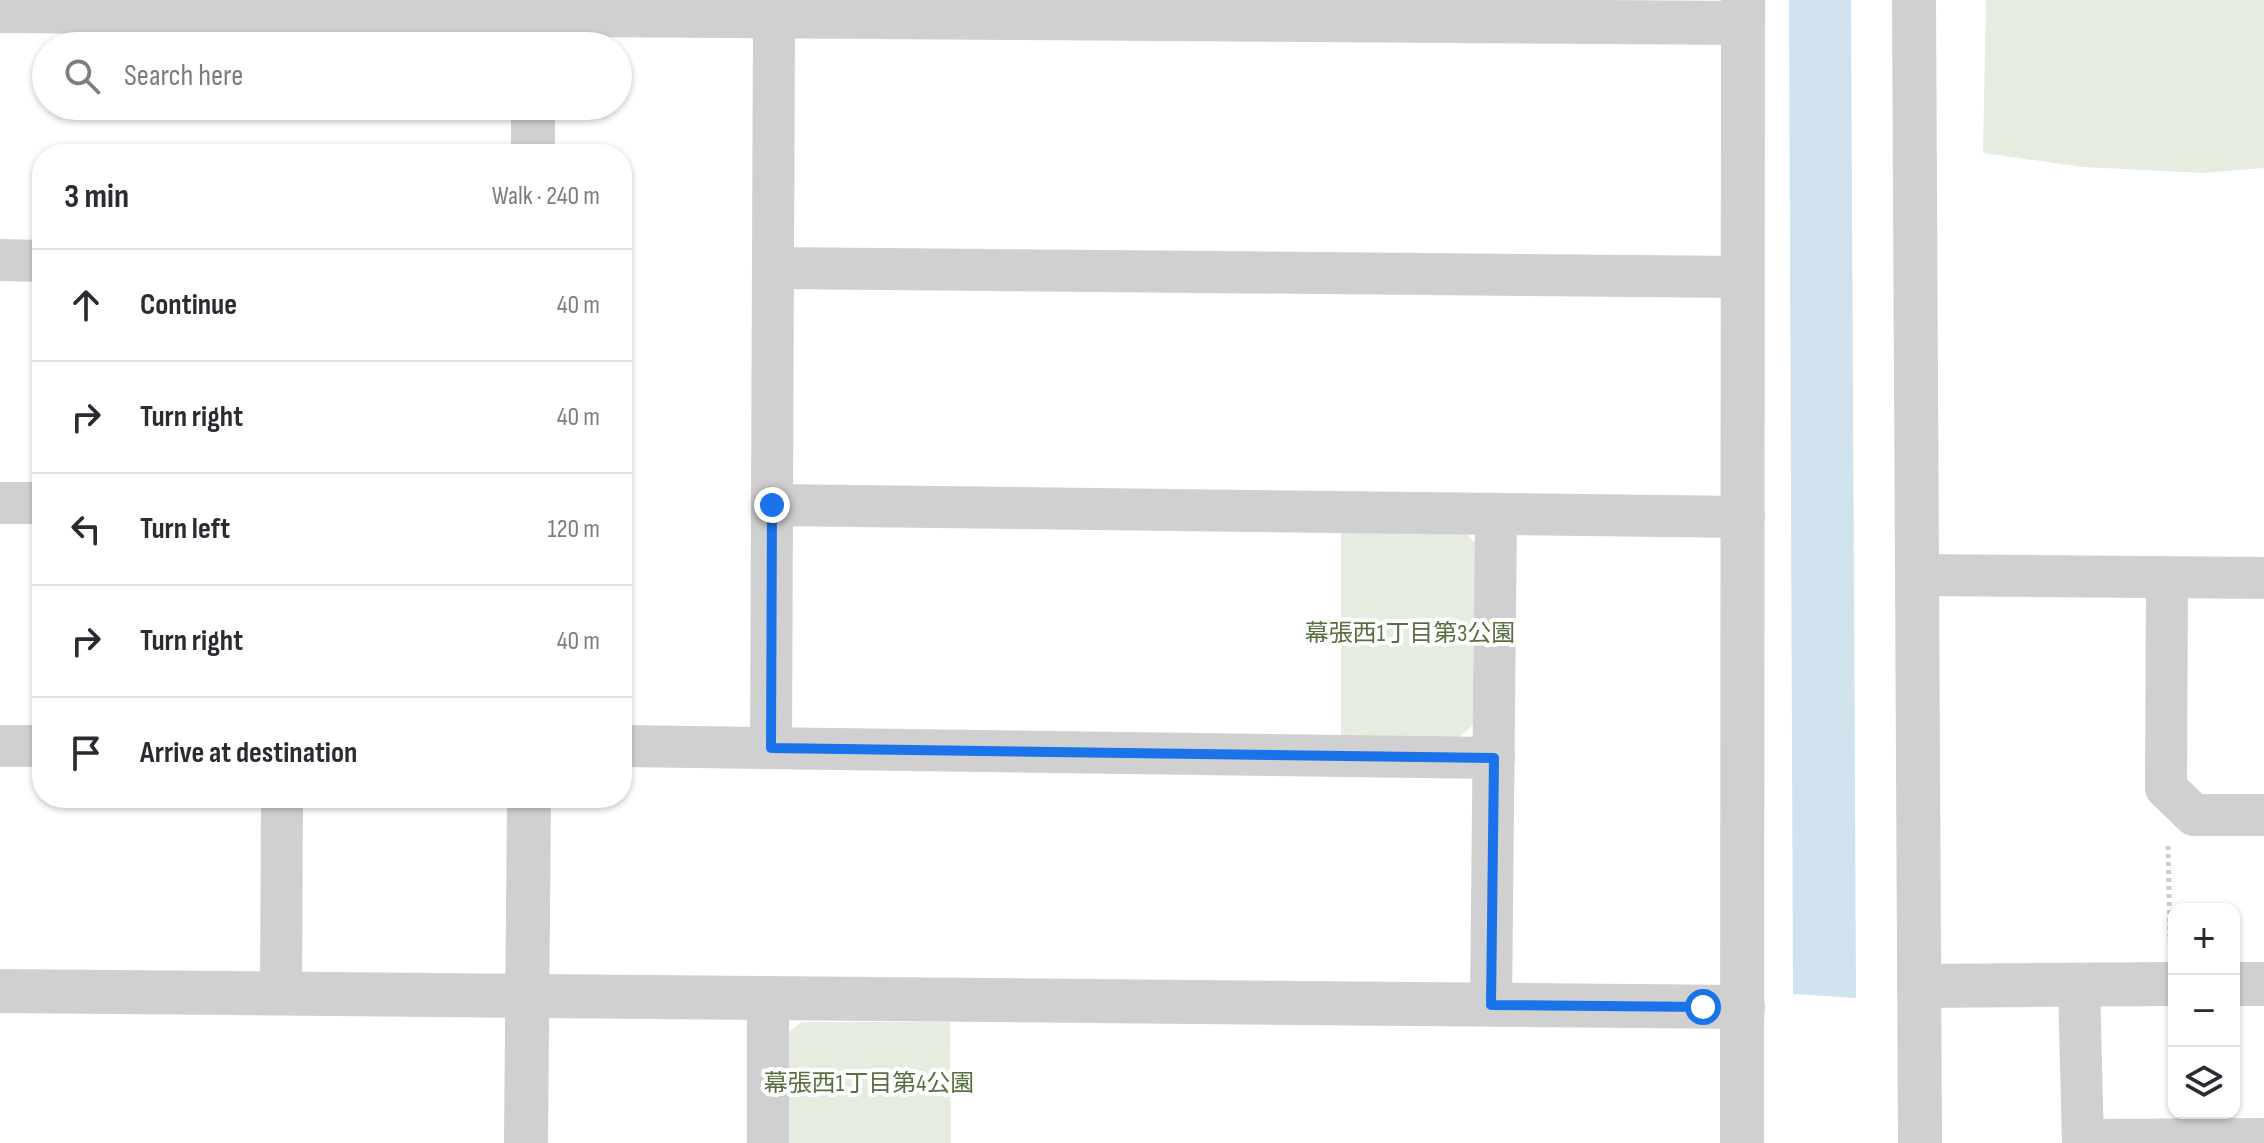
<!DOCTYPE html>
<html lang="en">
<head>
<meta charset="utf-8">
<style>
  body { margin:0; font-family:"Sofia Sans Condensed","Noto Sans JP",sans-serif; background:#f7f7f7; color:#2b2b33 }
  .controls { position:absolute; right:24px; bottom:24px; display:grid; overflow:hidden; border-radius:16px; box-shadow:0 2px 6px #0004 }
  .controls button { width:72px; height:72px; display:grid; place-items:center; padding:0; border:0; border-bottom:2px solid #e1e1e2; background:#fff; color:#2b2b33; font:40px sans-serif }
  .stop { position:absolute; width:24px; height:24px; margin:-18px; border:6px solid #1a73e8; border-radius:50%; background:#fff }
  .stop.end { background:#1a73e8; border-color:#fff; box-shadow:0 2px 8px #0008 }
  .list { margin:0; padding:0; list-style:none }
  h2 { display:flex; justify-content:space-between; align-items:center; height:104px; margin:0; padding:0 32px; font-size:34px }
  h2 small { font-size:26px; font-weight:400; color:#7c7c81 }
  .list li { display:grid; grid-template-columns:52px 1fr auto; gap:24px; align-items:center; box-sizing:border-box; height:112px; padding:0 32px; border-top:2px solid #e1e1e2 }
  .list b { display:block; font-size:30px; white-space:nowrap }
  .list em { font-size:26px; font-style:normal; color:#7c7c81 }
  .icon { flex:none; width:44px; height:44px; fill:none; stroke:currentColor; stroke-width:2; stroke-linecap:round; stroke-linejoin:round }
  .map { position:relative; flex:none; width:2264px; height:1143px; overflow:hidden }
  .search { position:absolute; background:#fff; box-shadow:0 2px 6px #0004; left:32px; top:32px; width:600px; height:88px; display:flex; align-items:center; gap:20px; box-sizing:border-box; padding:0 28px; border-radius:44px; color:#7c7c81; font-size:30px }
  .panel { position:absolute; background:#fff; box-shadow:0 2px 6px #0004; left:32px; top:144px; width:600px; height:664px; border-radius:32px }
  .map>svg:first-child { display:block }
  .green { fill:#e6ecdf }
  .water { fill:#cfe2ee }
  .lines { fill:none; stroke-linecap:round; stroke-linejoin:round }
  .path { stroke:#cdcdcd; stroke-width:5; stroke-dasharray:4 4; stroke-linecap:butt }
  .minor { stroke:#d0d0d0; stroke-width:42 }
  .tertiary { stroke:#d0d0d0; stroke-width:44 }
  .route { stroke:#1a73e8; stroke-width:10 }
  .labels { text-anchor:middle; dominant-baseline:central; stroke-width:8; stroke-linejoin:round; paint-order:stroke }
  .park-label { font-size:24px; fill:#56703f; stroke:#fff }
</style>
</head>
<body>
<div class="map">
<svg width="2264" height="1143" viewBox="0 0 2264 1143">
  <rect width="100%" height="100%" fill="#fff"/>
  <g class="green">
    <path d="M1986,0H2264V168L2204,173L2083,167L1983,153Z"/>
    <path d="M1341,526L1461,527L1478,547L1480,719L1458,738L1341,737Z"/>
    <path d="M801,1022H950L951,1143H787L788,1033Z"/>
  </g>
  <path class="water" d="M1789,0H1851L1856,998L1793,994Z"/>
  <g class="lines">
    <path class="path" d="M2168,846L2170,937"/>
    <g class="minor">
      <path d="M0,260L42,261"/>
      <path d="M774,268L1743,277"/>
      <path d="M0,503H42"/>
      <path d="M772,505L1744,517"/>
      <path d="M1916,575L2264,578"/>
      <path d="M2167,579L2166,788L2194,815H2264"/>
      <path d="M0,746H42"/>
      <path d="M622,746L1494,758"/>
      <path d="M771,748L774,17"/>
      <path d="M2079,985L2083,1143"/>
      <path d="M281,994L282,798"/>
      <path d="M768,998V1143"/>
      <path d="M1491,1005L1496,514"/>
      <path d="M2083,1140L2264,1139"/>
    </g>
    <g class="tertiary">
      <path d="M1914,0L1920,1143"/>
      <path d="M0,11L1743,23"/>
      <path d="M533,154V106"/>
      <path d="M2234,984H2264"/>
      <path d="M1919,986L2174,984"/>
      <path d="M0,991L1743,1007"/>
      <path d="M526,1143L529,798"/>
      <path d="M1742,1143L1743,0"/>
    </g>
  </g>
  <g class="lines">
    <path class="route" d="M772,505L771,748L1494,758L1491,1005L1703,1007"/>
  </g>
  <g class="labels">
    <g class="park-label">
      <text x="1410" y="633">幕張西1丁目第3公園</text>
      <text x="869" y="1083">幕張西1丁目第4公園</text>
    </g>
  </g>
</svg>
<div class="controls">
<button>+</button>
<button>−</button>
<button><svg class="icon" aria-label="layers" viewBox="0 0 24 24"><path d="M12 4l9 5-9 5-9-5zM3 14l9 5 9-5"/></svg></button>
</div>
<div class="stop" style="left:1703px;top:1007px"></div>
<div class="stop end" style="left:772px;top:505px"></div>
<div class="search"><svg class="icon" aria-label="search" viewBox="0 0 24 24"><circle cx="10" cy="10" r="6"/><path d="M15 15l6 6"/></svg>Search here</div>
<section class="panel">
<h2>3 min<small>Walk · 240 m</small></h2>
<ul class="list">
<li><svg class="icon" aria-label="ahead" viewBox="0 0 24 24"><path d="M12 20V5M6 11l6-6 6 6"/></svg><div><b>Continue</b></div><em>40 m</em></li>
<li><svg class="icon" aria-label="right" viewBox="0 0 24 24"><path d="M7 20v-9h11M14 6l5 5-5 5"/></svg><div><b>Turn right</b></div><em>40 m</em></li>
<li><svg class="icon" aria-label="left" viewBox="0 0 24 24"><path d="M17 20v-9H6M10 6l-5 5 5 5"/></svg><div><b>Turn left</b></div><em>120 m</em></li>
<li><svg class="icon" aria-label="right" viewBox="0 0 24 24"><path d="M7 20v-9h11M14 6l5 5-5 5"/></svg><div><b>Turn right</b></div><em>40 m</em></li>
<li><svg class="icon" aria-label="arrive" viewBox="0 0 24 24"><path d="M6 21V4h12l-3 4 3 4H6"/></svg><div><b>Arrive at destination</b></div></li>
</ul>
</section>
</div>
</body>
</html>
